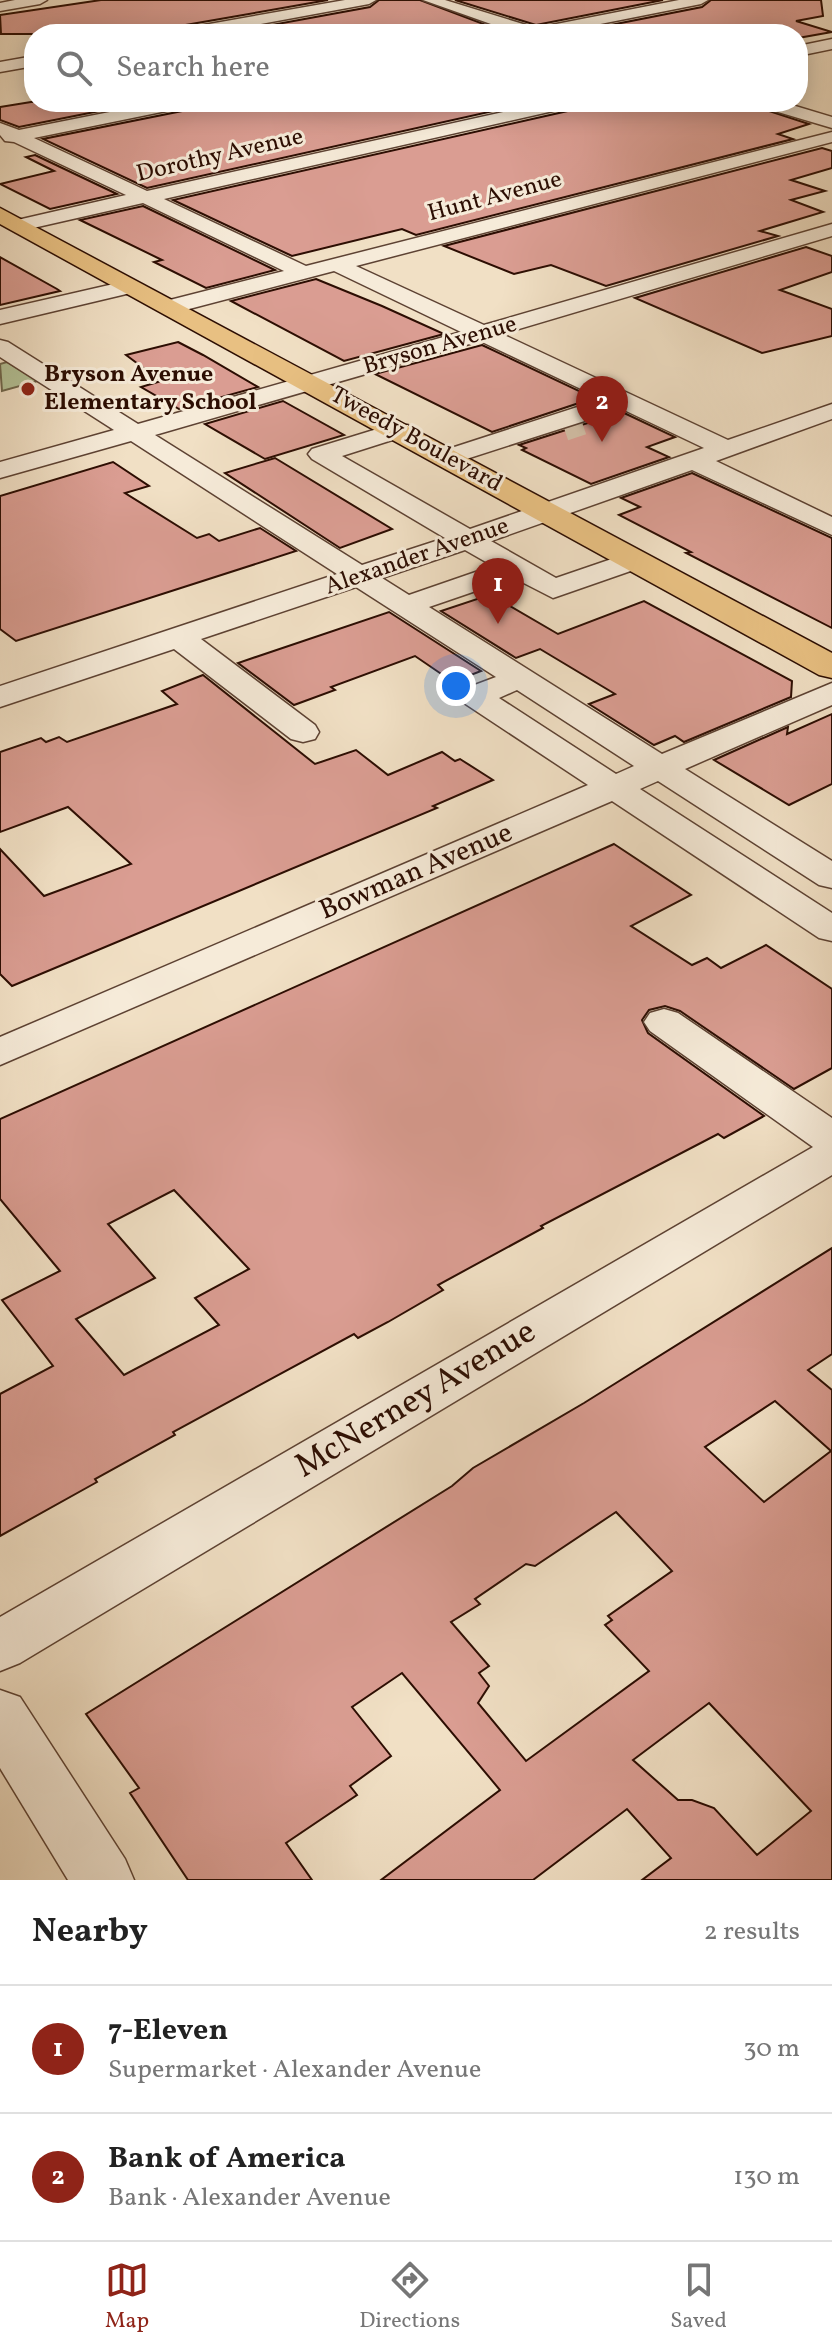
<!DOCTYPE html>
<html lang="en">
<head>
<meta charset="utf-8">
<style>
  body { margin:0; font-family:Vollkorn,serif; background:#f2f2f2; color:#222 }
  .you { position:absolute; left:456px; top:686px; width:28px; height:28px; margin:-20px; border:6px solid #fff; border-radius:50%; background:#1a73e8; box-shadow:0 0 0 12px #1a73e833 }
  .badge { display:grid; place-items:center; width:52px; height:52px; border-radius:50%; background:#8f2418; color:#fff; font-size:26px; font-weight:700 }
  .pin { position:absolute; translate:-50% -66px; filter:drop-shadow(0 2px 4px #0008) }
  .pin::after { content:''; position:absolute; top:42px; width:28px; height:24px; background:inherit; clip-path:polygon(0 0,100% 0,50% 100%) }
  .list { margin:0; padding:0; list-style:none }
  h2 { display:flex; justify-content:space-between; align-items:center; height:104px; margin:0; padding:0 32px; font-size:34px }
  h2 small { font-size:26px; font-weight:400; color:#767676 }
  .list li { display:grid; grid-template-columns:52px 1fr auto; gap:24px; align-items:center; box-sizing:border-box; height:128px; padding:0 32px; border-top:2px solid #e0e0e0 }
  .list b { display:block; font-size:30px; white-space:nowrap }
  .list p { margin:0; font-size:26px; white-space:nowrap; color:#767676 }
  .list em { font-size:26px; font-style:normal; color:#767676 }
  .icon { flex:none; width:44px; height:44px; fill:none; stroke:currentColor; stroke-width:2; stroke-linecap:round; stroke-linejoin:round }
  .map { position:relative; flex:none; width:832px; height:1880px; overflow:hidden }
  .search { position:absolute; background:#fff; box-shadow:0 4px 20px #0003; left:24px; right:24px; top:24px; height:88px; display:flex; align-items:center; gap:20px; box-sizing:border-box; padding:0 28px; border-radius:32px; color:#767676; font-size:30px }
  .sheet { height:360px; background:#fff }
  nav { display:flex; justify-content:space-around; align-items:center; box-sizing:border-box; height:112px; border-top:2px solid #e0e0e0; background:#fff; font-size:22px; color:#767676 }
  nav a { display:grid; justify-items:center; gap:4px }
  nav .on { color:#8f2418 }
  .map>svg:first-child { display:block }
  .green { fill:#b4c398; stroke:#70684d; stroke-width:2 }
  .building { fill:#da9d92; stroke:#2c0d02; stroke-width:2; fill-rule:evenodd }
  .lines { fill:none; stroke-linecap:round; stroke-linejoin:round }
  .minor-tunnel { stroke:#d3c0a8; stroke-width:26; stroke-dasharray:26 13; stroke-linecap:butt }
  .minor-casing { stroke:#5d4233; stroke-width:3 }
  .major-casing { stroke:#2c0d02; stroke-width:3 }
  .minor { fill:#f6ebd9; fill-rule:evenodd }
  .major { fill:#e8c082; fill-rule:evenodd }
  .poi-dot { fill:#8f2418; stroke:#f6ebd9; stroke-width:3 }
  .labels { text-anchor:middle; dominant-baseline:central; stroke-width:6; stroke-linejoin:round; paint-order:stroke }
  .far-street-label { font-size:24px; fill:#2c0d02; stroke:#f6ebd9 }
  .far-poi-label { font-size:24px; font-weight:bold; fill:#2c0d02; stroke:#f6ebd9; text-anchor:start }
  .street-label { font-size:28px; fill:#2c0d02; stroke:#f6ebd9 }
  .near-street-label { font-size:34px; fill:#2c0d02; stroke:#f6ebd9 }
</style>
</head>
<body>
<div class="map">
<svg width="832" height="1880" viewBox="0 0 832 1880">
  <rect width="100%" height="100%" fill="#f1e0c5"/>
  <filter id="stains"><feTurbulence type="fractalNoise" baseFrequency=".0025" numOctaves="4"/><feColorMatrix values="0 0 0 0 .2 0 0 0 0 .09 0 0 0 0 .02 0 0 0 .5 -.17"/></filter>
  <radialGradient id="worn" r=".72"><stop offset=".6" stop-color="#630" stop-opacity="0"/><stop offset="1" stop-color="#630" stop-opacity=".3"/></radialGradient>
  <path class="green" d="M7,362L38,381L2,391L0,364Z"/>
  <g class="building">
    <path d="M101,0H328L180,26L170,34H1L0,15Z"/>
    <path d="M379,0H420L510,34H223L370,7Z"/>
    <path d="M455,0H663L536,25Z"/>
    <path d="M711,0H821L823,16L796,21L832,32L798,38V34H565L702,7Z"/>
    <path d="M31,102H145L19,127L0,120V107Z"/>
    <path d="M197,102H534L147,188L43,139L187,110Z"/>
    <path d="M582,102H741L809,124L778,134L793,139L416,235L402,229L292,256L173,200L572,110Z"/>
    <path d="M822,148L832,151V168L791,180L825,191L791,200L823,212L760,231L778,236L606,286L551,265L514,274L444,246Z"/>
    <path d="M35,155L117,194L50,209L0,184L54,171L26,157Z"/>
    <path d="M143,206L275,270L206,288L154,262L162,260L80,220Z"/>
    <path d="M806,247L832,256V272L780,290L832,309V336L762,353L635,298Z"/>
    <path d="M0,257L57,289L60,291L0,305Z"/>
    <path d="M316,279L382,306L444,334L344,361L231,301Z"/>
    <path d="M178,342L203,355L258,387L179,409L141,387L161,381L126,355Z"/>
    <path d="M482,345L594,398L492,432L375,374Z"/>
    <path d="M283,401L344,435L265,459L205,424Z"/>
    <path d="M622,412L675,437L647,447L669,457L591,484L522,450L526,448L519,445Z"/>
    <path d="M275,458L392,529L340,548L225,473Z"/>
    <path d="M113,462L149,486L125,493L197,538L209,534L219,541L260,528L296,551L16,641L0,629V496Z"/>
    <path d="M692,473L832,538V628L686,553L691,552L619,515L640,507L621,498Z"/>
    <path d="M483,597L491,602L498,599L558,634L644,601L792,681L791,697L684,742L675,736L654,745L589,704L615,694L540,649L516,658L441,611Z"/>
    <path d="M389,612L481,671L453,682L415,656L331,687L335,690L294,705L238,663Z"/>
    <path d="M203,675L315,764L356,750L388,775L442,752L455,761L460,759L493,780L433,806L437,808L12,986L0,974V849L44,896L131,864L68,807L0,832V752L41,738L46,742L59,737L67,742L177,704L162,691Z"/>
    <path d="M832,714V784L789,805L714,760L788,727L787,734Z"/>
    <path d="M614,844L691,895L631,926L692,965L707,958L721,968L766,945L832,989V1068L794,1089L680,1011L665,1006L649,1010L642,1020L648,1033L764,1116L724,1138L718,1134L541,1226L543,1228L438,1285L443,1290L388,1322L358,1338L354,1334L173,1432L175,1435L95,1479L97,1482L0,1536V1394L53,1366L2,1300L60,1271L0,1199V1119ZM174,1190L249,1269L195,1298L219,1325L124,1375L76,1319L155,1278L108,1224Z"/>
    <path d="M832,1248V1354L808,1370L832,1390V1880H642L671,1858L627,1809L533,1880H381L500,1790L402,1673L352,1707L391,1756L350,1786L357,1795L286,1843L312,1880H188L130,1793L139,1788L86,1714L452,1486L473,1468L584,1403ZM775,1401L831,1451L764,1502L705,1447ZM616,1512L672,1571L608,1616L612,1620L605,1625L649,1671L526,1761L478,1703L489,1686L479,1673L489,1666L451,1622L480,1604L475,1599L526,1564L535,1566ZM709,1703L811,1811L757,1855L714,1808L692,1800H678L633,1760Z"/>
  </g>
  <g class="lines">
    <path class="minor-tunnel" d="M564,428L582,422"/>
    <defs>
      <g id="minor">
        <path d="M15,0H47L40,4L0,11V3Z"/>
        <path d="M345,0H376L369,4L206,34H173L181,29Z"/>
        <path d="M423,0H445L536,28L679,0H708L701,4L550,34H519Z"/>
        <path d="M832,39V49L798,56V46Z"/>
        <path d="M34,56V66L0,72V62Z"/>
        <path d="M160,102H194L186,107L34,138L147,191L548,102H579L571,107L164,199L306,266L832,132V142L356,266L484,325L832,224V236L502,334L728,440L832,404V419L716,461L832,517V535L692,470L491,541L556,578L635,551L645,554L649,560L645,566L553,598L514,578L429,607L662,754L832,683V705L685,769L832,861V888L819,885L658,781L640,789L832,913V941L819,938L612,801L0,1065V1037L588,785L464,703L459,696L464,689L496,677L356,587L201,639L315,725L319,732L315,739L303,742L291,739L174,649L0,707V686L337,574L131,441L0,478V462L114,430L0,357V340L8,342L138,424L461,332L334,271L170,314L162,312L159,307L162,302L284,271L143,203L20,231L13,229L10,225L13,221L126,195L14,142L5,141L0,135V123L19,130ZM480,341L602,399L439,452L435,457L439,462H457L622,409L704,448L470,529L342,456L408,435L412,430L408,425H390L312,449L308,454L312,459L445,538L362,565L155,435ZM465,550L493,566L409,595L382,578ZM517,690L634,766L616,774L499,698Z"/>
        <path d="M756,102H782L832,117V128L758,106Z"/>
        <path d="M131,280L142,286L139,291L0,324V310Z"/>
        <path d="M664,1009L678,1013L832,1118V1175L20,1663L0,1671V1617L813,1147L650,1031L644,1022L650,1013Z"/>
        <path d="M0,1690L20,1697L125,1859L134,1880H68L0,1768Z"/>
      </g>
      <path id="major" d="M0,208L832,653V678L819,675L0,224Z"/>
    </defs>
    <use href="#minor" class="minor-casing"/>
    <use href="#major" class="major-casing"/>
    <use href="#minor" class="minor"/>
    <use href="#major" class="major"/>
  </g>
  <circle class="poi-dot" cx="28" cy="389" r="8"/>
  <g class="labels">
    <g class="far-street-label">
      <text transform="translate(220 156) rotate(-13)">Dorothy Avenue</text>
      <text transform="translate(495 197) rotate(-15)">Hunt Avenue</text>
      <text transform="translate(440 346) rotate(-16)">Bryson Avenue</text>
      <text transform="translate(416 440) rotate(29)">Tweedy Boulevard</text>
      <text transform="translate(417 557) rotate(-19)">Alexander Avenue</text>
    </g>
    <g class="far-poi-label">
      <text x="44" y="375">Bryson Avenue<tspan x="44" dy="28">Elementary School</tspan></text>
    </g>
    <g class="street-label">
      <text transform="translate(416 872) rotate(-23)">Bowman Avenue</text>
    </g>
    <g class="near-street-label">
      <text transform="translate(416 1400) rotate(-31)">McNerney Avenue</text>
    </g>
  </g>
  <rect width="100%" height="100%" filter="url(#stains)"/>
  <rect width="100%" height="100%" fill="url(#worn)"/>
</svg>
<div class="you"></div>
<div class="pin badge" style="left:498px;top:624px">1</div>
<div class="pin badge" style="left:602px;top:442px">2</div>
<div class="search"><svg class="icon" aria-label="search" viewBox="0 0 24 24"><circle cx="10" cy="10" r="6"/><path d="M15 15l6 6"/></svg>Search here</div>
</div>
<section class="sheet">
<h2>Nearby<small>2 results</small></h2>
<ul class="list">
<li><span class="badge">1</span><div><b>7-Eleven</b><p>Supermarket · Alexander Avenue</p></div><em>30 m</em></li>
<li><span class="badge">2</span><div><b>Bank of America</b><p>Bank · Alexander Avenue</p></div><em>130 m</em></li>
</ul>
</section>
<nav>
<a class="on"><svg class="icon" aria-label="map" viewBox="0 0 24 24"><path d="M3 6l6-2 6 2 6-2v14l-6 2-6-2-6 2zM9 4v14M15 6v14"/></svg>Map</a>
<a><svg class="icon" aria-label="directions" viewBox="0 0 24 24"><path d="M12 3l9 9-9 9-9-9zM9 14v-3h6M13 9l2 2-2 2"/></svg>Directions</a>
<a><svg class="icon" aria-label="saved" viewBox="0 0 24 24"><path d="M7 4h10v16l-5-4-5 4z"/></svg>Saved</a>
</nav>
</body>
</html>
